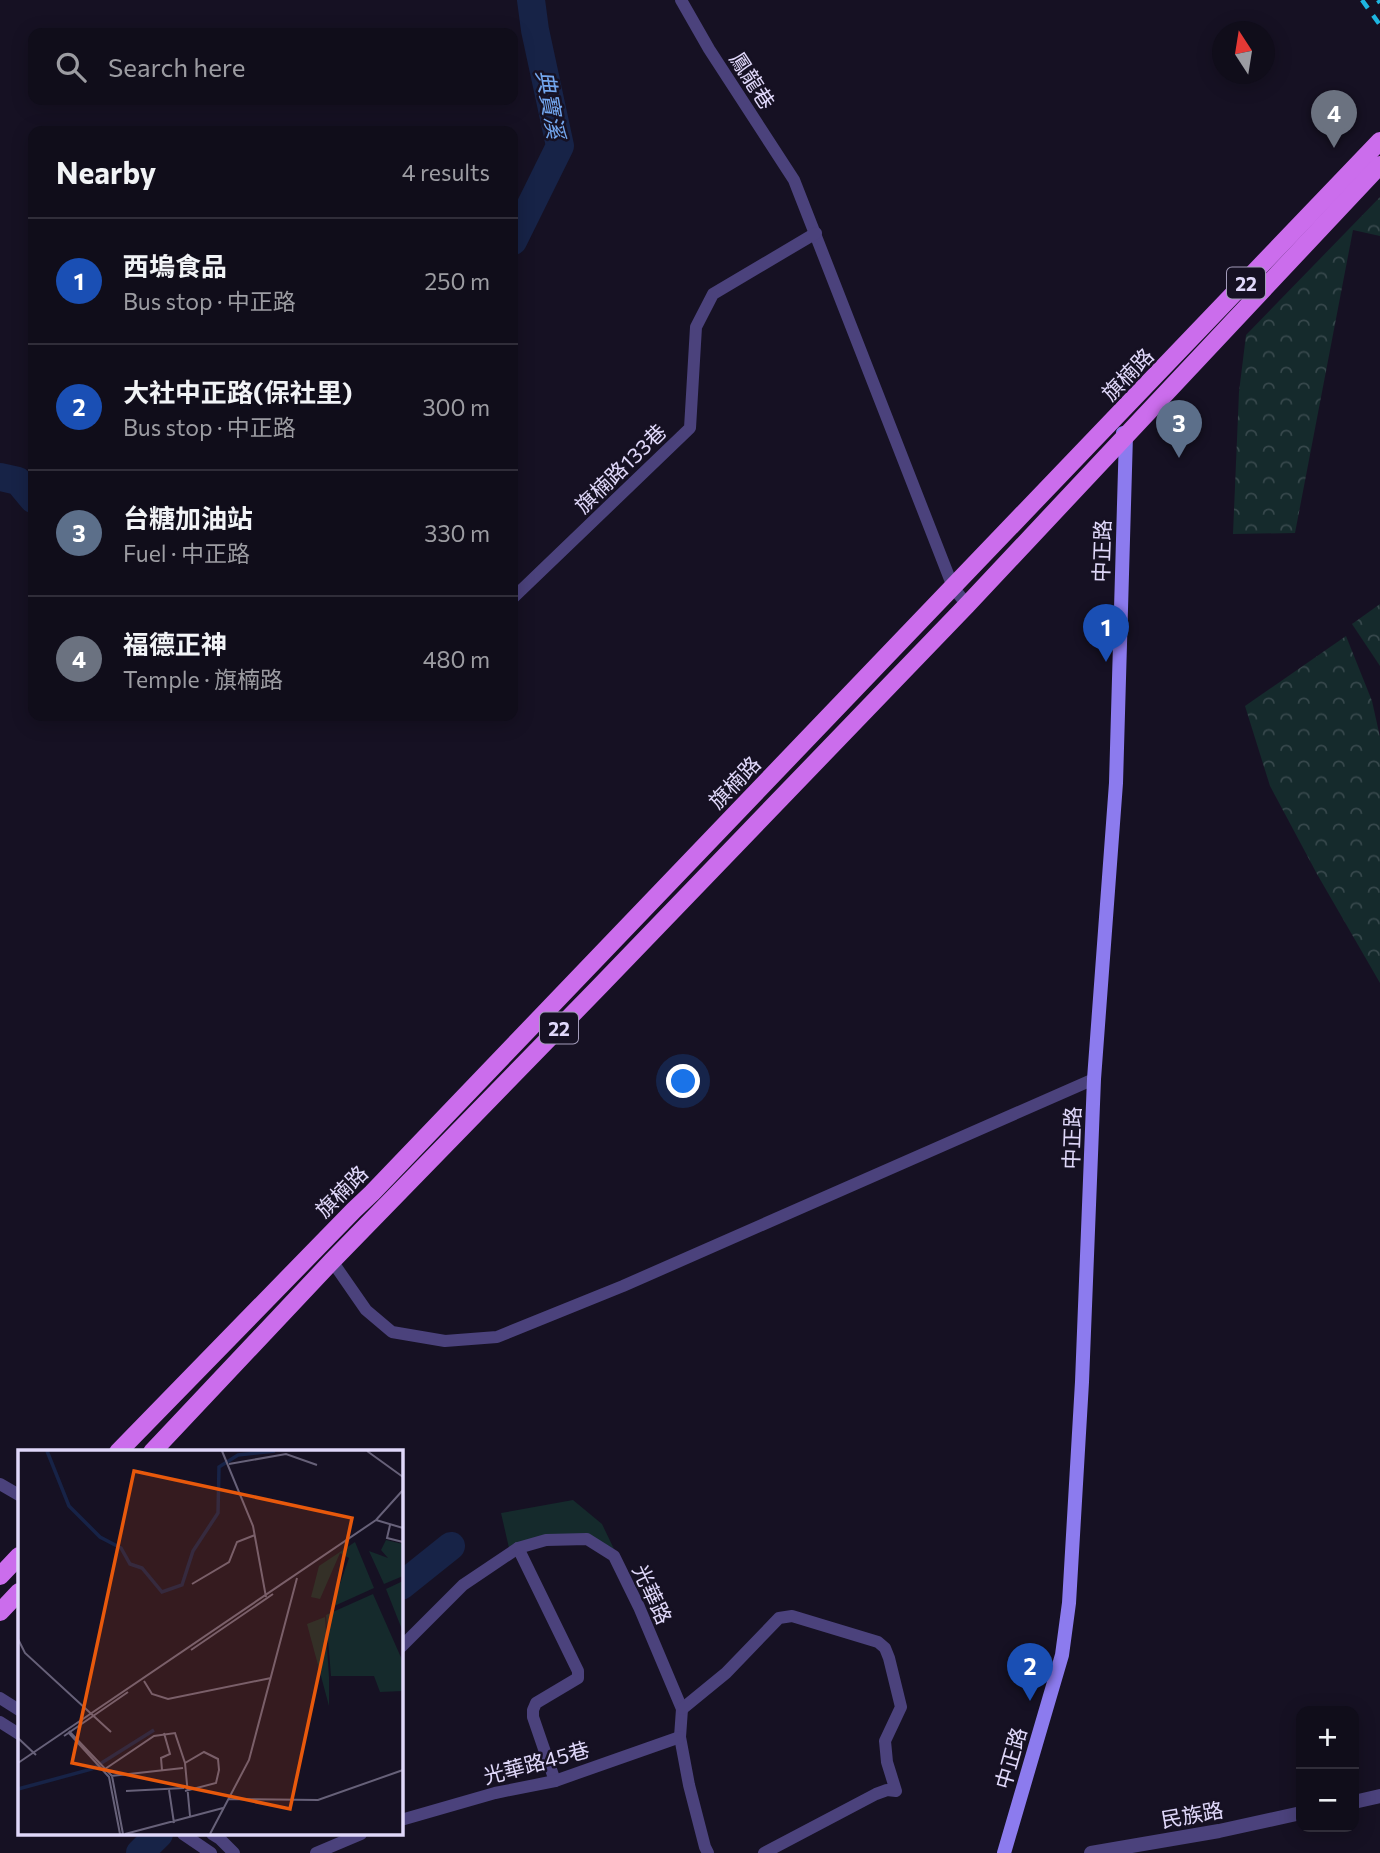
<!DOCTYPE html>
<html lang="en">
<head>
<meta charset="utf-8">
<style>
  body { margin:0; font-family:Commissioner,"Noto Sans TC",sans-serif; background:#191623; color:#f1f3f6 }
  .controls { position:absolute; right:21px; bottom:21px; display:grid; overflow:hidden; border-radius:14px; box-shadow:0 4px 18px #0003 }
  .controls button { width:63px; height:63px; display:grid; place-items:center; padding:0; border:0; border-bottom:2px solid #302d39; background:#100d1a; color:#f1f3f6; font:35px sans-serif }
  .compass { position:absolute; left:1212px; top:21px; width:63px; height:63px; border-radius:50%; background:#100d1a; box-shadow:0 4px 18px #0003; rotate:348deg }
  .you { position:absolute; left:684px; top:1082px; width:24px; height:24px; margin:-18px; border:5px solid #fff; border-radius:50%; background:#1a73e8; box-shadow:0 0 0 10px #1a73e833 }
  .badge { display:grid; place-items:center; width:46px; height:46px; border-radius:50%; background:#2563eb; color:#fff; font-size:23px; font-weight:700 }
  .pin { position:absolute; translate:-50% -58px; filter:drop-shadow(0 2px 4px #0008) }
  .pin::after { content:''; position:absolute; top:37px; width:24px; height:21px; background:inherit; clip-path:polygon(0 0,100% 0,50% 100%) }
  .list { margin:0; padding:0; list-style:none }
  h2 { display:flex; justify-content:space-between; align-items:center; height:91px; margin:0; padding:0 28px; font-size:30px }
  h2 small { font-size:23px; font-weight:400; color:#9c9ca2 }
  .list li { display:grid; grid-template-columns:46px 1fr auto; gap:21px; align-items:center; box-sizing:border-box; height:126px; padding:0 28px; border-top:2px solid #302d39 }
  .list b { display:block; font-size:26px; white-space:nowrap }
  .list p { margin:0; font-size:23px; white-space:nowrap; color:#9c9ca2 }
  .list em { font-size:23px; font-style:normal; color:#9c9ca2 }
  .icon { flex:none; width:38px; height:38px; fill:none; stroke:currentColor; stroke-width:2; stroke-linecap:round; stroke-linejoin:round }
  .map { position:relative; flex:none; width:1380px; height:1853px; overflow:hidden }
  .search { position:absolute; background:#100d1a; box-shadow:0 4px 18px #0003; left:28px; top:28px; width:490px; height:77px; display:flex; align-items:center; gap:18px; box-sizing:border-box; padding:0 24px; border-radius:14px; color:#9c9ca2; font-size:26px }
  .panel { position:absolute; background:#100d1a; box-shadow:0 4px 18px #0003; left:28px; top:126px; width:490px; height:595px; border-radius:14px }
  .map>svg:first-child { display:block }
  .green { fill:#152a2c }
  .forest { fill:url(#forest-crowns) }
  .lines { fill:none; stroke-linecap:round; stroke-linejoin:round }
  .river { stroke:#172347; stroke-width:28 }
  .minor { stroke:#4b427c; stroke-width:12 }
  .tertiary { stroke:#4b427c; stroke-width:14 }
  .secondary { stroke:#8c7bee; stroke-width:14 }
  .primary { stroke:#cb6dec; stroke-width:18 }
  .rail { stroke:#1eb6e0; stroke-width:4.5; stroke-dasharray:10 9; stroke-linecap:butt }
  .labels { text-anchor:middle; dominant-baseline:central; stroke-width:5; stroke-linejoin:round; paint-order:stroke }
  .shield { fill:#161123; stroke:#a39cba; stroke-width:2 }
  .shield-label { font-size:19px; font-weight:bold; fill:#e0d8fa }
  .street-label { font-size:21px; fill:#e0d8fa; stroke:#161123 }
  .water-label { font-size:23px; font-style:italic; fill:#73a6ed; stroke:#161123 }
  .inset-river { fill:none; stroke:#172347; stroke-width:3.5 }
  .inset-road { fill:none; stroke:#676179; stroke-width:2 }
  .view { fill:#e8590c; fill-opacity:0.15; stroke:#e8590c; stroke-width:3.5 }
  .inset-edge { fill:none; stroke:#e0d8fa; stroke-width:3.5 }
</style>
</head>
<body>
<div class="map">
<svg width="1380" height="1853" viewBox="0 0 1380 1853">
  <defs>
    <pattern id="forest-crowns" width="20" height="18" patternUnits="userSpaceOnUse" patternTransform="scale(1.75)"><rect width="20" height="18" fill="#152a2c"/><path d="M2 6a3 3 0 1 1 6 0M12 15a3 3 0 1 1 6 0" fill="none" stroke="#37484c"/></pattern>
  </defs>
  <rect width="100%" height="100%" fill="#161123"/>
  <path class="green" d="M573,1500L602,1524L614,1549L591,1537L509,1548L501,1513Z"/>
  <g class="forest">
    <path d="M1380,197V236L1353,230L1295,533L1233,534L1239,392L1246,335Z"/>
    <path d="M1380,604V666L1352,624Z"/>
    <path d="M1346,636L1372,701L1380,737V983L1317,874L1270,786L1245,706Z"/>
  </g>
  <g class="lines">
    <g class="river">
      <path d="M513,241L560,146L535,30L531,0"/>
      <path d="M0,477L18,481L33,499"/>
      <path d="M401,1586L451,1546"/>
      <path d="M140,1853L159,1834"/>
    </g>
    <g class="minor">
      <path d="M681,0L709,49L794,180L953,587L967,605"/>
      <path d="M513,598L690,428L696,327L713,294L816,233"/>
      <path d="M332,1261L366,1310L392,1332L445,1341L497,1337L623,1286L1094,1079"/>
      <path d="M0,1484L19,1495"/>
      <path d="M518,1548L578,1671V1678L536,1703L533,1710V1717L555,1781"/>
      <path d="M401,1647L463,1585L518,1548L546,1540L587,1539L614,1556L639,1607L682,1709L680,1737L689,1785L705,1847L708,1853"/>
      <path d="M0,1698L19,1710"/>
      <path d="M682,1709L726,1673L779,1618L792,1616L878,1642L885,1648L889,1658L901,1707L885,1741L887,1762L896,1791L887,1790L876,1794L764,1853"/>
      <path d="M0,1722L19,1734"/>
      <path d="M401,1820L495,1793L555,1781L680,1737"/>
      <path d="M183,1834L211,1853"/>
      <path d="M212,1834L220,1839L234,1853"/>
      <path d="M316,1853L361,1834"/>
    </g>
    <g class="tertiary">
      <path d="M1354,1802L1380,1796"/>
      <path d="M1091,1853L1219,1831L1301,1813"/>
    </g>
    <path class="secondary" d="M1004,1853L1062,1655L1069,1603L1082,1382L1094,1079L1116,783L1126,435L1123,433"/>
    <g class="primary">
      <path d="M118,1452L354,1210L372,1193C706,841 1045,493 1380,141"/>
      <path d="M152,1452L332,1261L600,986L967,605L1380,165"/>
      <path d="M0,1576L19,1556"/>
      <path d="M0,1612L19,1592"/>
    </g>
    <g class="rail">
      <path d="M1362,0L1380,25"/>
      <path d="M1378,0L1380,3"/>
    </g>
  </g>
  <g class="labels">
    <g class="shield">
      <rect x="1227" y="267.5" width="38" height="31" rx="5"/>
      <rect x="540" y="1012.5" width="38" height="31" rx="5"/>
    </g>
    <g class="shield-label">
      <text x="1246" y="283">22</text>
      <text x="559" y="1028">22</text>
    </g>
    <g class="street-label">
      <text transform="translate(753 80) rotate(57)">鳳龍巷</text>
      <text transform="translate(1127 374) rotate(-46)">旗楠路</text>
      <text transform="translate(620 468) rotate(-44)">旗楠路133巷</text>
      <text transform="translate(1101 551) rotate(-88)">中正路</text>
      <text transform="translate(734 782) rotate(-46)">旗楠路</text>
      <text transform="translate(1071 1138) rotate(-88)">中正路</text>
      <text transform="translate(341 1191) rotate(-45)">旗楠路</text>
      <text transform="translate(653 1594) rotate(65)">光華路</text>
      <text transform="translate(1010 1758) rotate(-74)">中正路</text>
      <text transform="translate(536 1762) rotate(-15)">光華路45巷</text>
      <text transform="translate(1192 1814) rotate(-10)">民族路</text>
    </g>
    <g class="water-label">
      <text transform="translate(551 104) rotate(80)">典寶溪</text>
    </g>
  </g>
  <g transform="translate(18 1450)">
    <rect width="385" height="385" fill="#161123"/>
    <path d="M368,90L385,94V126L366,134L351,101L370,108L363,100ZM337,92L356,138L314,157L331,108L322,103L302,149L293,147L301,116ZM385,131V182L368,139ZM355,144L385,212V241L362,242L356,226H313L308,165ZM307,167L311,227V256L289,174Z" fill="#152a2c"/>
    <path class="inset-river" d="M29,1L51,56L82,87L103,98L112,114L124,118L144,142L164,135L175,101L200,63L201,17L220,5L257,1M0,339L74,319L136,280"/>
    <path class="inset-road" d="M204,1L235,76L248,147M349,1L385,27M211,14L268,4L299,15M358,70L385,78M372,75L369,88L385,92M174,134L211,112L219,92L237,85M0,189L7,203L93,282M173,200L255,144M126,231L134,244L150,249L253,228M51,281L94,326L105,384M50,282L91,327L102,384M46,286L110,242M0,288L18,305M0,313L358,70L385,40M167,313L186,302L200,309L201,320L198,333L167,341M87,319L136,286L157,283L167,313L172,366M144,320L143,308L152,304L146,283M93,326L165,318M151,340L156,373M108,341L166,338M211,349L300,350L385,320M107,384L205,358M192,384L231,310L279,128"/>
    <path class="view" d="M116,21L334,68L272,359L54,313Z"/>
    <rect width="385" height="385" class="inset-edge"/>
  </g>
</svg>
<div class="controls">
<button>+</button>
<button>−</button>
</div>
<svg class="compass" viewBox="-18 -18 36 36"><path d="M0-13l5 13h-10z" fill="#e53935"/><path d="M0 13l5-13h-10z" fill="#9c9ca2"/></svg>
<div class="you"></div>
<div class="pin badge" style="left:1106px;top:662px;background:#1a4fb4">1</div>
<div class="pin badge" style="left:1030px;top:1701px;background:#1a4fb4">2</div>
<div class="pin badge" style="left:1179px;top:458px;background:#5c6f8a">3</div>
<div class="pin badge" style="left:1334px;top:148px;background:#6b7280">4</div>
<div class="search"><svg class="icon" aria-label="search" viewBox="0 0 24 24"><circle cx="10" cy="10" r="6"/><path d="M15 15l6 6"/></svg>Search here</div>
<section class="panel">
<h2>Nearby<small>4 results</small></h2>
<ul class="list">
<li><span class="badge" style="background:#1a4fb4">1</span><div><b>西塢食品</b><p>Bus stop · 中正路</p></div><em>250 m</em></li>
<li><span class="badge" style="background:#1a4fb4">2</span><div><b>大社中正路(保社里)</b><p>Bus stop · 中正路</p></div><em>300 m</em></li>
<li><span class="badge" style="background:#5c6f8a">3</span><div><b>台糖加油站</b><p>Fuel · 中正路</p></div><em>330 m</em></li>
<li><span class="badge" style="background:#6b7280">4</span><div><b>福德正神</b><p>Temple · 旗楠路</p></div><em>480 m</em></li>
</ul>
</section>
</div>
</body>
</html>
